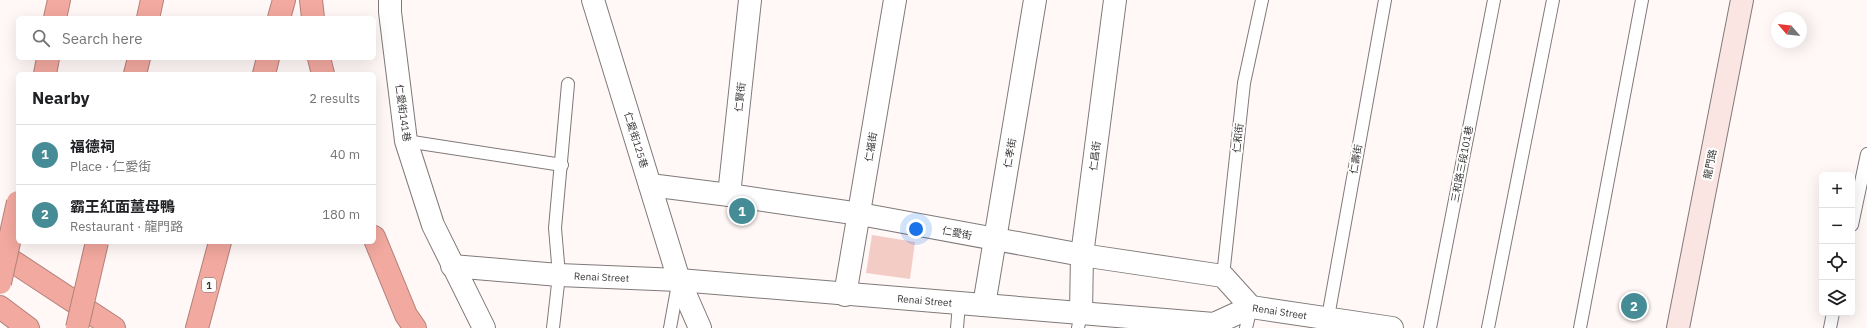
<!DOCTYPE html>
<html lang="en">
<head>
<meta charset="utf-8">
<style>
  body { margin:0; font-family:"IBM Plex Sans","Noto Sans TC",sans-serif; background:#f6f6f6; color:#202124 }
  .controls { position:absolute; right:12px; bottom:12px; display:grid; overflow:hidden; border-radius:6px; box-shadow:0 4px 16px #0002 }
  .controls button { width:36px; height:36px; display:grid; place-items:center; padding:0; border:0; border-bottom:1px solid #e0e0e0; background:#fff; color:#202124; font:20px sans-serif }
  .compass { position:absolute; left:1771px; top:12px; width:36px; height:36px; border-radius:50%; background:#fff; box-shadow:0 4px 16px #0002; rotate:298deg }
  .you { position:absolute; left:916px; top:229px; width:14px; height:14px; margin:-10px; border:3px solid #fff; border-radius:50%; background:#1a73e8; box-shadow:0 0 0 6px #1a73e833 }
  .badge { display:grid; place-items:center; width:26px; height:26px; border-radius:50%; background:#468c96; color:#fff; font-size:13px; font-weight:700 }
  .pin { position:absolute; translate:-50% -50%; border:2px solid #fff; box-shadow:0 1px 4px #0006 }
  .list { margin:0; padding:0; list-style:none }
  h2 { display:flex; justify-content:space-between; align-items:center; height:52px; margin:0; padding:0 16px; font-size:17px }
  h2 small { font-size:13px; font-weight:400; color:#757577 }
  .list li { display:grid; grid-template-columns:26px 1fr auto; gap:12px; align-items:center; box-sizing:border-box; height:60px; padding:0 16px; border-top:1px solid #e0e0e0 }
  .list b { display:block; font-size:15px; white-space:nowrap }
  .list p { margin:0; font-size:13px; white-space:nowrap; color:#757577 }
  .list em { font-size:13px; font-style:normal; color:#757577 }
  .icon { flex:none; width:22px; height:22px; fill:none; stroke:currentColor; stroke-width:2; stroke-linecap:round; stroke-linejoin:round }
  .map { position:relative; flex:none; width:1867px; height:328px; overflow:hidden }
  .search { position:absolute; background:#fff; box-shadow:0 4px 16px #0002; left:16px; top:16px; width:360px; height:44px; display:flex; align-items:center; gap:10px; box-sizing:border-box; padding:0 14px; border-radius:6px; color:#757577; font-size:15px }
  .panel { position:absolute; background:#fff; box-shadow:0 4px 16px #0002; left:16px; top:72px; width:360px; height:172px; border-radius:6px }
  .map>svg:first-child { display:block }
  .green { fill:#f4ccc6 }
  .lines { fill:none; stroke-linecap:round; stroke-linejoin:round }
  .lane-casing { stroke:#7f7a79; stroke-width:14 }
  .street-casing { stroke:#7f7a79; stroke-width:24 }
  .secondary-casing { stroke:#7f7a79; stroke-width:24 }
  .highway-casing { stroke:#b1817a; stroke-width:24 }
  .lane { stroke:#fff; stroke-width:12 }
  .street { stroke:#fff; stroke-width:22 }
  .secondary { stroke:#fbe5e2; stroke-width:22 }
  .highway { stroke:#f2a99f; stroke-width:22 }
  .highway-bridge-casing { stroke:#b1817a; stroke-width:24; stroke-linecap:butt }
  .highway-bridge { stroke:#f2a99f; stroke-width:22 }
  .labels { text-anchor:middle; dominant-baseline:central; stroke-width:4; stroke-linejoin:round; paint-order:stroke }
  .shield { fill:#fff; stroke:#747372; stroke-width:1 }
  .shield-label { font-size:9px; font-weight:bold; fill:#393736 }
  .street-label { font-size:10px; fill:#393736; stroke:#fff }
</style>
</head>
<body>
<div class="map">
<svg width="1867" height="328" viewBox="0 0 1867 328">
  <rect width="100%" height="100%" fill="#fff8f7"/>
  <path class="green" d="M872,235L915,242L910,279L866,273Z"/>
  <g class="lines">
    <defs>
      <g id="lane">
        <path d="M406,141L562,165"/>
        <path d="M1852,225L1867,154"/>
        <path d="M1223,276L1244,83L1262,0"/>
        <path d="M1328,317L1385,0"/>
        <path d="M553,328L559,275L555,228L568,84"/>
        <path d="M670,328L678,284"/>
        <path d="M957,328L959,304"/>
        <path d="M1078,328L1081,313"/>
        <path d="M1246,328L1251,307"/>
        <path d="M1430,328L1494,0"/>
        <path d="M1488,328L1553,0"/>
        <path d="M1580,328L1642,0"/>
        <path d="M1830,328L1833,313"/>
      </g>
      <g id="street">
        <path d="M390,0V12L406,141L433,225L484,328"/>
        <path d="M593,0L679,280L700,328"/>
        <path d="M650,185L729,195L860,214L1082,255L1223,276L1251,307"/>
        <path d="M729,195L750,0"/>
        <path id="s1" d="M452,266L559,275L679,280L1214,324L1251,307L1392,328"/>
        <path d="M845,295L895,0"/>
        <path d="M984,305L1035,0"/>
        <path d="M1081,313L1082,255L1115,0"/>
      </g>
      <path id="secondary" d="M1678,328L1742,0"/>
      <g id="highway">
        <path d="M311,0L313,18"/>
        <path d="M55,18L59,0"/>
        <path d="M148,18L152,0"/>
        <path d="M279,18L284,0"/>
        <path d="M319,58L323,74"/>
        <path d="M45,74L48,58"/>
        <path d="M135,74L139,58"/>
        <path d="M264,74L268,58"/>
        <path d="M374,237L406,315L415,328"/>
        <path d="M0,253L114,328"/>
        <path d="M0,307L28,328"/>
        <path d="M197,328L220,242"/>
      </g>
    </defs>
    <use href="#lane" class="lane-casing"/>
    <use href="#street" class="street-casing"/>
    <use href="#secondary" class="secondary-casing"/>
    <use href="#highway" class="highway-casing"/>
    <use href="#lane" class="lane"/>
    <use href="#street" class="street"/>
    <use href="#secondary" class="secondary"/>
    <use href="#highway" class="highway"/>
    <defs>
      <g id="highway-bridge">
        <path d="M0,283L18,202"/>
        <path d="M77,328L97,242"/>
      </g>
    </defs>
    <use href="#highway-bridge" class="highway-bridge-casing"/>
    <use href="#highway-bridge" class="highway-bridge"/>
  </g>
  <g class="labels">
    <rect class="shield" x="202" y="278" width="14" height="14" rx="3"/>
    <g class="shield-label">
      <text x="209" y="285">1</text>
    </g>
    <g class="street-label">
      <text transform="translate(740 97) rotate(-84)">仁賢街</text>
      <text transform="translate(403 113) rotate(82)">仁愛街141巷</text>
      <text transform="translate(1238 138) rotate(-84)">仁和街</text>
      <text transform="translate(636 140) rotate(73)">仁愛街125巷</text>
      <text transform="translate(871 147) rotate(-81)">仁福街</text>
      <text transform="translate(1010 153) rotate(-80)">仁孝街</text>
      <text transform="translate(1095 156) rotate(-83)">仁昌街</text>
      <text transform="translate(1356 159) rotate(-80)">仁壽街</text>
      <text transform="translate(1462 164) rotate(-79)">三和路三段101巷</text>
      <text transform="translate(1710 164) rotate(-79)">龍門路</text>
      <text transform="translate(957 233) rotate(11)">仁愛街</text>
      <text stroke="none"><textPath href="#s1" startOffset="150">Renai Street</textPath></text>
      <text stroke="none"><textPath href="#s1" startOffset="474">Renai Street</textPath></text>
      <text stroke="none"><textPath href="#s1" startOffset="834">Renai Street</textPath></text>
    </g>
  </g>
</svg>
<div class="controls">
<button>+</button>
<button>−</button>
<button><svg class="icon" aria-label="locate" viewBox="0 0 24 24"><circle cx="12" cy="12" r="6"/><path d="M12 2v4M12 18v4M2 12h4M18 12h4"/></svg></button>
<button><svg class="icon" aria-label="layers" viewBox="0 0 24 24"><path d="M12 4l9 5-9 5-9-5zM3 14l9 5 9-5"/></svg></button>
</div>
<svg class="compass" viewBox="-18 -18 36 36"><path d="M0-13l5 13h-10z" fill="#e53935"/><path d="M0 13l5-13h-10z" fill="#757577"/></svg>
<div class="you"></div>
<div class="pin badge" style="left:742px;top:211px">1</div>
<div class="pin badge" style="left:1634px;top:306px">2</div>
<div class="search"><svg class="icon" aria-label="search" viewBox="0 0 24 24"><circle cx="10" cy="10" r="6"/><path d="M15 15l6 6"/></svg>Search here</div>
<section class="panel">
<h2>Nearby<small>2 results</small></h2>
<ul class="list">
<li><span class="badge">1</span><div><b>福德祠</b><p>Place · 仁愛街</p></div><em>40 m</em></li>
<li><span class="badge">2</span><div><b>霸王紅面薑母鴨</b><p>Restaurant · 龍門路</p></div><em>180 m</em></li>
</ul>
</section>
</div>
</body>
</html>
